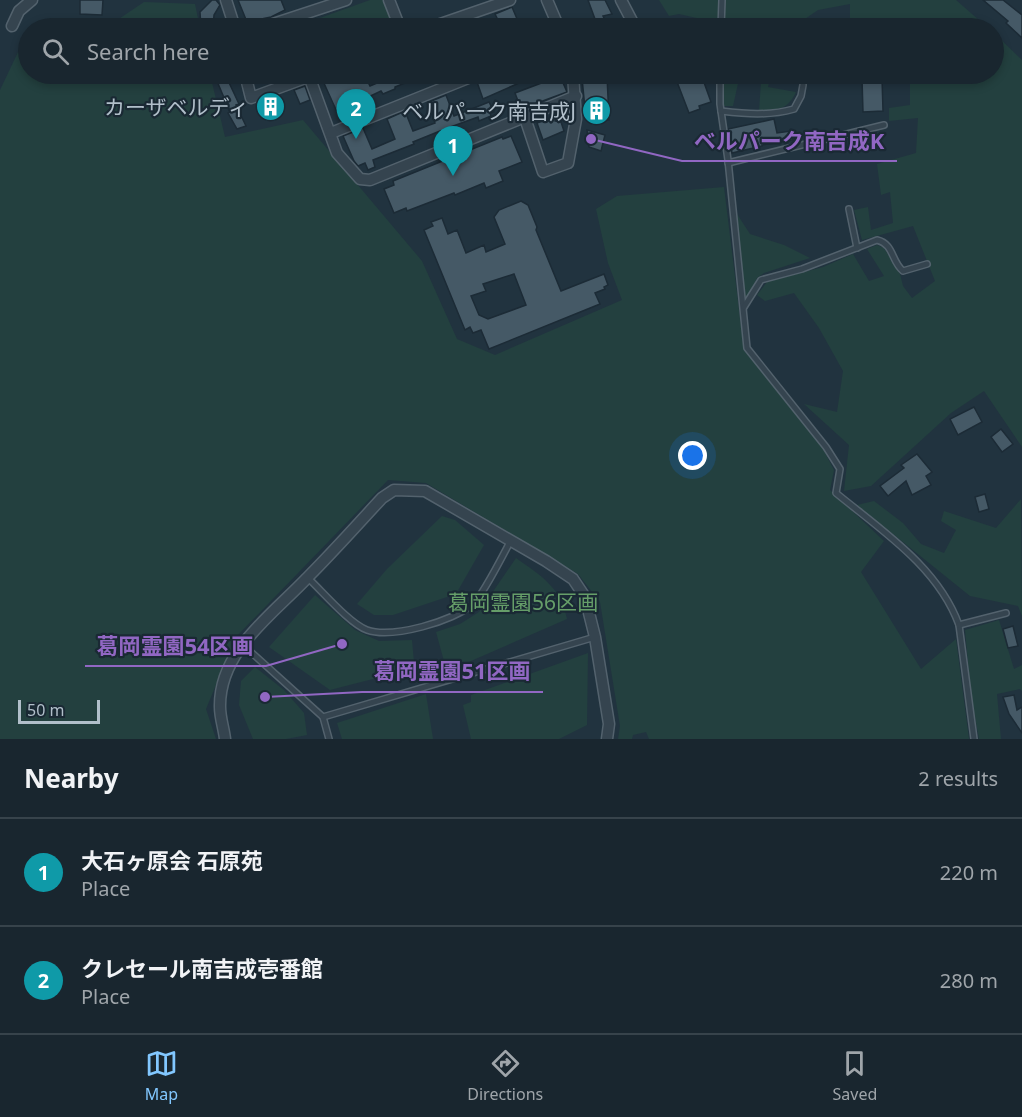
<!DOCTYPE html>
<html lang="en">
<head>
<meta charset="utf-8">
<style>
  body { margin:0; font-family:"Noto Sans","Noto Sans JP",sans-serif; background:#26323b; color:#f1f3f6 }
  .scale { position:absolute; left:18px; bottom:15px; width:82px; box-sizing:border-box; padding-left:6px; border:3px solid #b1bfca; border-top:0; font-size:16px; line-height:21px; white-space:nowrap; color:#b1bfca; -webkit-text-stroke:4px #1a2934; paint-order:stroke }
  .you { position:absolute; left:693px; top:456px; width:21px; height:21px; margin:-15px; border:4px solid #fff; border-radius:50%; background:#1a73e8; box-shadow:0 0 0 9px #1a73e833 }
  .badge { display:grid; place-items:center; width:39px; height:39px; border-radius:50%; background:#82c7ff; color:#fff; font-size:20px; font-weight:700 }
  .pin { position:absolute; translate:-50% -50px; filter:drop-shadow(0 2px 3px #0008) }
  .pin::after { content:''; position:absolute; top:32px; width:21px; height:18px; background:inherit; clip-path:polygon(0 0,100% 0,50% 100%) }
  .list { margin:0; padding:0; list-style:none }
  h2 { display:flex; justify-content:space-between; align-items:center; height:78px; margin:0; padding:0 24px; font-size:26px }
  h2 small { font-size:20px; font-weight:400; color:#9fa5aa }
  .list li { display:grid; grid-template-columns:39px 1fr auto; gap:18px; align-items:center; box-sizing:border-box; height:108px; padding:0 24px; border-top:2px solid #37434b }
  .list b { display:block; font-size:22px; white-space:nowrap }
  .list p { margin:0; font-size:20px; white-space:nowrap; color:#9fa5aa }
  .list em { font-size:20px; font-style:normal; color:#9fa5aa }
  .icon { flex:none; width:33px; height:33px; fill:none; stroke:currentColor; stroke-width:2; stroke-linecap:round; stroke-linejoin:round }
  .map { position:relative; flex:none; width:1022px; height:739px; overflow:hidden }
  .search { position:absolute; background:#19262f; box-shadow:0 3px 9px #0003; left:18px; right:18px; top:18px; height:66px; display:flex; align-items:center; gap:15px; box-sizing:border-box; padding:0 21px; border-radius:33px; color:#9fa5aa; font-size:22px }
  .sheet { height:294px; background:#19262f }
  nav { display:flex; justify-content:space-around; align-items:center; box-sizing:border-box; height:84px; border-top:2px solid #37434b; background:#19262f; font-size:16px; color:#9fa5aa }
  nav a { display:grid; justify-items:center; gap:3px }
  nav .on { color:#82c7ff }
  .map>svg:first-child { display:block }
  .green { fill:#23403f }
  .building { fill:#455966; stroke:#1c2b36; stroke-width:1.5; fill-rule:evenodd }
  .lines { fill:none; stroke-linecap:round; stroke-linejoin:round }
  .service-casing { stroke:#53626d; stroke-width:8 }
  .minor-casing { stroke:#53626d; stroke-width:13 }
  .service { stroke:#35444f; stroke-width:5 }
  .minor { stroke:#35444f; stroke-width:10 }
  .labels { text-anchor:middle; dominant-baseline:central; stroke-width:4.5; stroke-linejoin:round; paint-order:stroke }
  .poi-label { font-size:21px; fill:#b1bfca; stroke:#1a2934; text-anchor:end }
  .park-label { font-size:21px; fill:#669e69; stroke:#1a2934 }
  .leader { fill:none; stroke:#9167c3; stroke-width:2 }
  .callout-dot { fill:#9167c3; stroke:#1a2934; stroke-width:2 }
  .callout-label { font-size:22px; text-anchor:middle; font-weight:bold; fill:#9167c3; stroke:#1a2934; stroke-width:4.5; stroke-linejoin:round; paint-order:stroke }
</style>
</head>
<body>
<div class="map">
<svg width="1022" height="739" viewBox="0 0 1022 739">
  <rect width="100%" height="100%" fill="#21333f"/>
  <g class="green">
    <path d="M370,0H385L396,28H292Z"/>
    <path d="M659,0H718V23L679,14L669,16Z"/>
    <path d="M725,0H956L988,28H847L850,26V4L818,10L792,28H725Z"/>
    <path d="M144,2L195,4L200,28H102L107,27Z"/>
    <path d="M994,33L1022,60V447L984,391L951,413L871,486L844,491L849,445L804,404L837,412L843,371L819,328L794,293L765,301L757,295L767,282L823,267L853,254L869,281L884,276L867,249L877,245L884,248L900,274L903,286L912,298L935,281L913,226L862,240L854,210L868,207L871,230L893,223L890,192L881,195L877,164L916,153L918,118L889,121V108L910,105V79H832L833,74H994Z"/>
    <path d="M28,46V74H210L225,137L303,120L422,261L457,339L495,355L622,300L608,263L596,209L617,196L724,187L744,350L822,447L834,470L830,490L884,541L861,572L921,669L956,639L969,739H649L646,732L633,735L632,739H618L620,726L600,602L578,574L426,483L388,480L236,637L206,709L216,739H0V90L20,48Z"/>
    <path d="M724,74H771L768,87L796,92C787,111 778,109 759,111L761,82L739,79L733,106H724Z"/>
    <path d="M737,214L750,234L784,245L810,258L764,273L757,278L744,303Z"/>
    <path d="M1021,499L1022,616L1018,606L970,596L857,505L874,501L903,523L921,544L944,553L956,530L941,521L944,511L996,528Z"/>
    <path d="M442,516L455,520L484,545L456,594L393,615H374L357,604L387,569Z"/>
    <path d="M516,558C540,575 561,587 567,619L464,664L445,665L436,632L460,624L479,612Z"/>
    <path d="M315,595L355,630L379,641L412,640L414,662L404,671L330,690L269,647Z"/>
    <path d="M999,620L1014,669L1022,665V691L1020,689L997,694L1001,739H979L971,696L965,630Z"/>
    <path d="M588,653L587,725L559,739H471L463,705L471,702V695Z"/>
    <path d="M255,667L284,690L304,713L307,735L286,739H253L239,705L241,681Z"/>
    <path d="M426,694L433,739H342L337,723Z"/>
  </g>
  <g class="building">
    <path d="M80,0H103L102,15L80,14Z"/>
    <path d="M212,0H216L220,5L214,15L213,28H201L200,12Z"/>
    <path d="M238,0H281L285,10L271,17L247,22Z"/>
    <path d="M588,0H605L612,14L603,16L609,28H571L595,19Z"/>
    <path d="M983,0H1003L1022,15V38L1006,23L1008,21Z"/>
    <path d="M512,7L520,26L514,28H502L495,14Z"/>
    <path d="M543,19L547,28H520Z"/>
    <path d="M214,74H225L239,104L236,105L246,126L237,129L228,113L230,112Z"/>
    <path d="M342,74H364L370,86L398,74H427L395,87V89L383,94L381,91L337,112L323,81Z"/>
    <path d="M494,74H515L519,83L483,99L477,82Z"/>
    <path d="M674,74H701L711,102L699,106L700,109L689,113Z"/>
    <path d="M607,75L609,120L586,119L582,78Z"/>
    <path d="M560,76L567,92L521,109L515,93Z"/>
    <path d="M882,78L883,111L863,112L862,79Z"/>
    <path d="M305,86L310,100L300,104L294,90Z"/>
    <path d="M446,95L454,116L489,102L494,112L490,113L491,116L479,121L478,117L445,129L413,142L414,144L373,160L375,167L368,170L365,163L358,166L354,161L343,136L363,128L372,149L395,139L387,119L405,111L413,131L435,123L429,102Z"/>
    <path d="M273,98L280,114L267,119L261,102Z"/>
    <path d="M556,116L555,121L561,122L564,131L543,140L537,123Z"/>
    <path d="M774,119L777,133L791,131L793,140L762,145V146L732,153L728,129Z"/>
    <path d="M587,130L605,135L601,151L589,147Z"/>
    <path d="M511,136L522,162L499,171L503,181L486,188L484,183L455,195L454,193L407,211L406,208L394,213L384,189L394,185L393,181L502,137L503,139Z"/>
    <path d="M521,201L528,205L537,227L536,230L561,291L604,274L608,285L604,287L605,289L595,293L600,304L489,349L481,330L473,333L470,327L465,330L424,230L433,226L431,222L442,218L448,234L457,230L466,253L484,245L486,252L505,244L494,217L499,210ZM514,274L526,305L488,319L479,315L471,296L486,291L483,284Z"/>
    <path d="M974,407L982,422L958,435L950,419Z"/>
    <path d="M1001,429L1013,444L1002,452L991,437Z"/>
    <path d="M917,454L932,472L926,476L931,485L912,495L906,481L888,496L880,486L904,468L901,465Z"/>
    <path d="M985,494L989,509L979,512L975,497Z"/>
    <path d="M1013,626L1018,646L1008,648L1003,629Z"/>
    <path d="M1014,695L1017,710L1022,707V733L1009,714L1003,697Z"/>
  </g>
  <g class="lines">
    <defs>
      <g id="service">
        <path d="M721,28L722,0"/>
        <path d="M720,74V104L728,160L747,348L826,447L840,469L836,493C881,530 938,567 959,625L974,739"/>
        <path d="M721,111C746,114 769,116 794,109L801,96L803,85"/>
        <path d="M728,163L884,125"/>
        <path d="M849,209L857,248"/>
        <path d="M744,307L761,280L802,269L877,240C894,244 891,261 903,271L927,264"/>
        <path d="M308,578C322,591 350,624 367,630C392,639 454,621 473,604C483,595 503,555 511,540"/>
        <path d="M959,625L1006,613"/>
        <path d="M243,645L323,717L329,739"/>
        <path d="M323,717L595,637"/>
      </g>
      <g id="minor">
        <path d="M226,0L235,28"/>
        <path d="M389,0L400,28"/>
        <path d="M547,0L559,28"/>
        <path d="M621,0L632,21"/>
        <path d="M12,26L19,11L32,0"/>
        <path d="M261,28L346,0"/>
        <path d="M429,28L510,0"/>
        <path d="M245,74L251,98L316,74"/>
        <path d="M309,76L337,153L360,179L370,180L576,96"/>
        <path d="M525,118L543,172L568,163L576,119L573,74"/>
        <path d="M331,133L478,74"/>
        <path d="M225,739C224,729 220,718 220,707C219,651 272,615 307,578C333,552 357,525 382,498L394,490L425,491L546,561L573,579L585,597L595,637L609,724L607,739"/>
      </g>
    </defs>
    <use href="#service" class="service-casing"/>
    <use href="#minor" class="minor-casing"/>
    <use href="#service" class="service"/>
    <use href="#minor" class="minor"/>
  </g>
  <defs>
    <symbol id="building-disc" viewBox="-11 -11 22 22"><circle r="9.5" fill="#0f9aa8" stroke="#1a2934"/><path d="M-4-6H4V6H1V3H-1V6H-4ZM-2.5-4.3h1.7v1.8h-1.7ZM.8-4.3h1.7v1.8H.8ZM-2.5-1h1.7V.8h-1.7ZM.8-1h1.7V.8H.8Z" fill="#fff"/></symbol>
  </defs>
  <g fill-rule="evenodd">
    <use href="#building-disc" x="254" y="90" width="33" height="33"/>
    <use href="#building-disc" x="580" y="94" width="33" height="33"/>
  </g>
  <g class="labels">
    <g class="poi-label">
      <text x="249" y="107">カーザベルディ</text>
      <text x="576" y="111">ベルパーク南吉成J</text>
    </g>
    <g class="park-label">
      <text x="523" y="602">葛岡霊園56区画</text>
    </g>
  </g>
  <path class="leader" d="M591 139L682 161H897M342 644L266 666H85M265 697L362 692H543"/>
  <g class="callout-dot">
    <circle cx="591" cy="139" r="6"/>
    <circle cx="342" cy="644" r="6"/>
    <circle cx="265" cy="697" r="6"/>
  </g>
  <g class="callout-label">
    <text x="789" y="149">ベルパーク南吉成K</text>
    <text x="175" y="654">葛岡霊園54区画</text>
    <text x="452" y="679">葛岡霊園51区画</text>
  </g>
</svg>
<div class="scale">50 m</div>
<div class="you"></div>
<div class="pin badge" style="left:453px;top:176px;background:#0f9aa8">1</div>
<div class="pin badge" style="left:356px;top:139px;background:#0f9aa8">2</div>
<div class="search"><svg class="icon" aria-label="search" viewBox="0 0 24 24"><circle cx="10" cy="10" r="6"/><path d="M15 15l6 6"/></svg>Search here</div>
</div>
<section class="sheet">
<h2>Nearby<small>2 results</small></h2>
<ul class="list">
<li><span class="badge" style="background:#0f9aa8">1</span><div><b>大石ヶ原会 石原苑</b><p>Place</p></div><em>220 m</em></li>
<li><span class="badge" style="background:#0f9aa8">2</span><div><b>クレセール南吉成壱番館</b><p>Place</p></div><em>280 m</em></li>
</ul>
</section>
<nav>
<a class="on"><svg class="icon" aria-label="map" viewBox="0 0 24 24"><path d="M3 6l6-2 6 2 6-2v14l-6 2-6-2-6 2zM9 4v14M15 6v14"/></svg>Map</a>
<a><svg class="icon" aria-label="directions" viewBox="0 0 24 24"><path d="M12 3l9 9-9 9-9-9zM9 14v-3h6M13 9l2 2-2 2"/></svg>Directions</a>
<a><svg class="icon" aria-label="saved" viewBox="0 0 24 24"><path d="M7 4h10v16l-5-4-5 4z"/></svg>Saved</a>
</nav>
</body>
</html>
